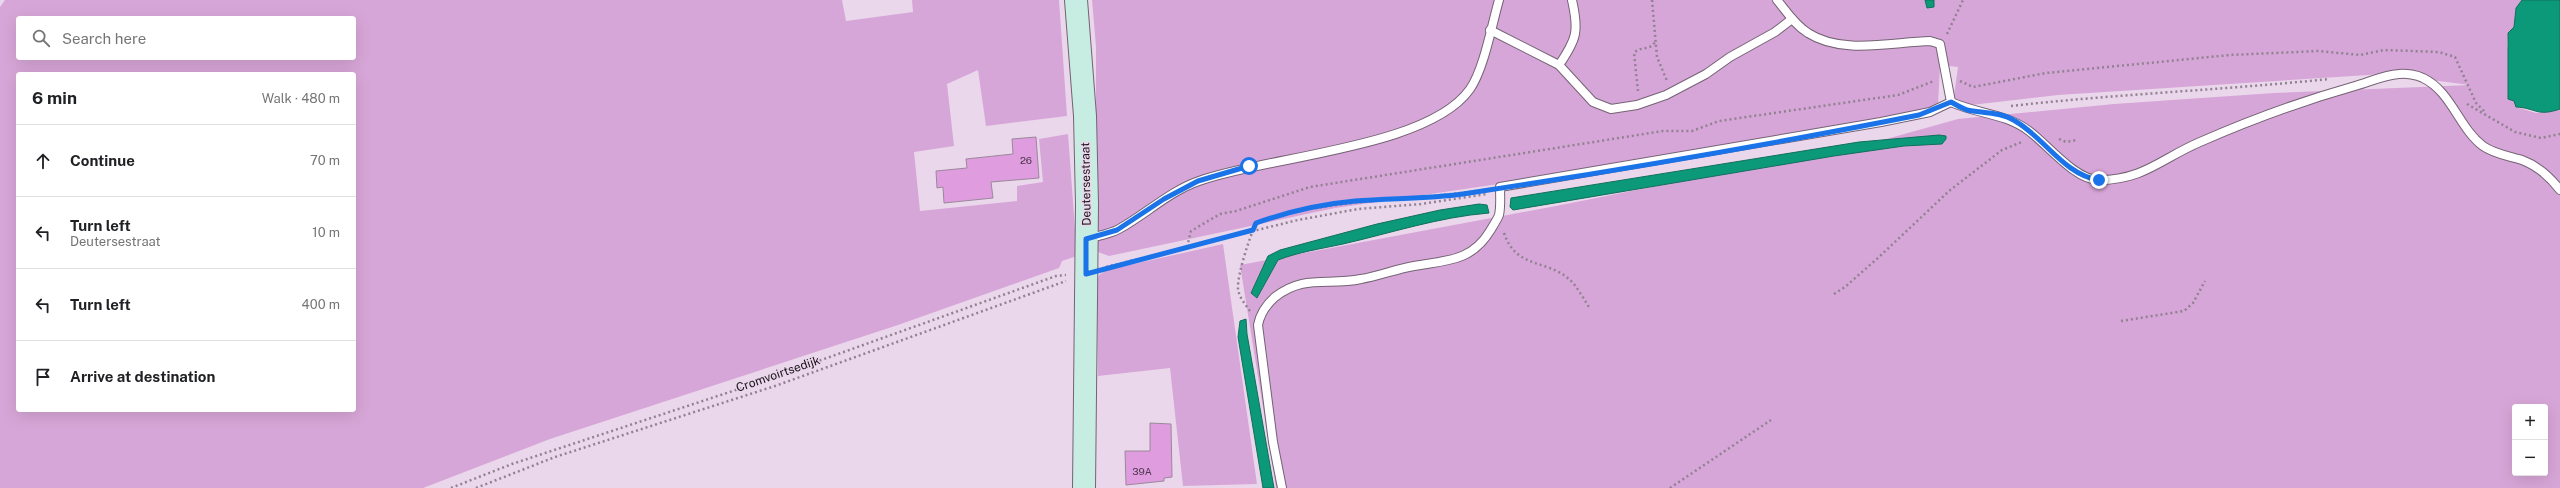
<!DOCTYPE html>
<html lang="en">
<head>
<meta charset="utf-8">
<style>
  body { margin:0; font-family:"Public Sans",sans-serif; background:#f6f6f6; color:#202124 }
  .controls { position:absolute; right:12px; bottom:12px; display:grid; overflow:hidden; border-radius:4px; box-shadow:0 4px 16px #0002 }
  .controls button { width:36px; height:36px; display:grid; place-items:center; padding:0; border:0; border-bottom:1px solid #e0e0e0; background:#fff; color:#202124; font:20px sans-serif }
  .stop { position:absolute; width:12px; height:12px; margin:-9px; border:3px solid #1a73e8; border-radius:50%; background:#fff }
  .stop.end { background:#1a73e8; border-color:#fff; box-shadow:0 1px 4px #0008 }
  .list { margin:0; padding:0; list-style:none }
  h2 { display:flex; justify-content:space-between; align-items:center; height:52px; margin:0; padding:0 16px; font-size:17px }
  h2 small { font-size:13px; font-weight:400; color:#757577 }
  .list li { display:grid; grid-template-columns:26px 1fr auto; gap:12px; align-items:center; box-sizing:border-box; height:72px; padding:0 16px; border-top:1px solid #e0e0e0 }
  .list b { display:block; font-size:15px; white-space:nowrap }
  .list p { margin:0; font-size:13px; white-space:nowrap; color:#757577 }
  .list em { font-size:13px; font-style:normal; color:#757577 }
  .icon { flex:none; width:22px; height:22px; fill:none; stroke:currentColor; stroke-width:2; stroke-linecap:round; stroke-linejoin:round }
  .map { position:relative; flex:none; width:2560px; height:488px; overflow:hidden }
  .search { position:absolute; background:#fff; box-shadow:0 4px 16px #0002; left:16px; top:16px; width:340px; height:44px; display:flex; align-items:center; gap:10px; box-sizing:border-box; padding:0 14px; border-radius:4px; color:#757577; font-size:15px }
  .panel { position:absolute; background:#fff; box-shadow:0 4px 16px #0002; left:16px; top:72px; width:340px; height:340px; border-radius:4px }
  .map>svg:first-child { display:block }
  .green { fill:#d7a6d8; fill-rule:evenodd }
  .water { fill:#0c9979; stroke:#10705c }
  .building { fill:#df9de0; stroke:#9a889a }
  .lines { fill:none; stroke-linecap:round; stroke-linejoin:round }
  .lane-casing { stroke:#746374; stroke-width:10 }
  .secondary-casing { stroke:#746374; stroke-width:24 }
  .path { stroke:#908290; stroke-width:2.5; stroke-dasharray:2 3; stroke-linecap:butt }
  .lane { stroke:#fff; stroke-width:8 }
  .secondary { stroke:#c7ece1; stroke-width:22 }
  .route { stroke:#1a73e8; stroke-width:5 }
  .labels { text-anchor:middle; dominant-baseline:central; stroke-width:3; stroke-linejoin:round; paint-order:stroke }
  .number-label { font-size:10px; fill:#4a354a }
  .street-label { font-size:12px; fill:#181218; stroke:#ebd7eb }
</style>
</head>
<body>
<div class="map">
<svg width="2560" height="488" viewBox="0 0 2560 488">
  <rect width="100%" height="100%" fill="#ebd7eb"/>
  <g class="green">
    <path d="M5,0H842L846,21L913,12L912,0H1059L1067,116L986,126L978,70L947,84L954,146L914,152L920,211L1017,201V186L1043,182L1039,139L1068,134L1077,256L1062,261L1059,268L898,325L550,439L423,488H0V7ZM18,18H354V58H18ZM18,74H354V410H18Z"/>
    <path d="M1092,0H1925L1927,8L1934,7V0H2522L2516,8L2514,27L2508,33L2507,44L2516,107L2536,113L2560,109V488H1276L1240,265L1561,205L1872,143L1958,119L2114,104L2274,93L2470,85L2384,74L2058,95L1954,107L1953,103L1958,67L1940,65L1938,106L1857,123L1547,177L1335,208L1109,256L1098,252L1096,243V47ZM2515,407H2545V473H2515Z"/>
    <path d="M1223,244L1257,484L1183,486L1170,368L1098,376L1097,281L1099,275L1107,270Z"/>
  </g>
  <g class="water">
    <path d="M1925,0H1934V7L1927,8Z"/>
    <path d="M2522,0H2560V109C2537,117 2536,108 2516,107L2514,101L2508,99V33L2514,27L2516,8Z"/>
    <path d="M1939,135L1946,136V139L1942,144L1904,146L1834,156L1513,210L1510,207L1511,198L1859,142Z"/>
    <path d="M1479,204L1487,205L1489,213C1439,217 1391,233 1343,244C1320,249 1299,252 1278,260L1257,298L1251,293L1268,256L1280,250L1377,224L1440,210Z"/>
    <path d="M1246,319L1247,334L1274,488H1263L1238,337L1240,321Z"/>
  </g>
  <g class="building">
    <path d="M1036,137L1039,178L991,182L993,198L944,203L943,187L937,188L936,171L967,168L966,159L1013,154L1012,139Z"/>
    <path d="M1150,423L1171,424L1172,477L1164,478V481L1126,485L1125,451H1150Z"/>
  </g>
  <g class="lines">
    <defs>
      <g id="lane">
        <path d="M1777,0C1787,12 1795,25 1808,33C1842,55 1892,42 1930,41L1940,44L1951,102C1977,114 2005,113 2029,131C2048,145 2075,180 2099,180C2144,180 2162,158 2200,142C2250,120 2302,101 2355,86C2369,82 2384,75 2399,74C2406,73 2417,75 2423,78C2451,91 2459,128 2483,146C2494,154 2509,156 2522,160C2538,166 2550,177 2560,190"/>
        <path d="M1490,30L1559,65L1593,102L1611,109L1637,105L1666,95L1706,74L1730,57L1775,32L1792,19"/>
        <path d="M1559,65C1577,39 1579,31 1572,0"/>
        <path d="M1087,239C1097,236 1110,234 1119,229C1146,214 1170,191 1199,181C1268,156 1429,148 1470,89C1484,69 1492,24 1499,0"/>
        <path d="M1282,488L1273,442L1258,325C1260,314 1266,305 1275,297C1304,274 1328,286 1361,279C1379,276 1396,269 1414,266C1446,260 1471,262 1490,231C1493,226 1497,220 1499,215C1501,206 1500,196 1500,187L1881,122L1930,112L1951,102"/>
      </g>
      <path id="secondary" d="M1076,0L1085,116L1087,204L1084,488"/>
    </defs>
    <use href="#lane" class="lane-casing"/>
    <use href="#secondary" class="secondary-casing"/>
    <g class="path">
      <path d="M1652,0L1657,57L1667,81"/>
      <path d="M1947,34L1963,0"/>
      <path d="M1960,81L1973,87L2046,73L2230,55L2319,51L2360,55L2384,50L2439,52L2455,57L2476,103L2485,112"/>
      <path d="M1638,91L1634,53C1640,46 1650,51 1655,42"/>
      <path d="M2467,104L2515,132L2541,138L2560,134"/>
      <path d="M2011,106C2117,94 2223,90 2329,79"/>
      <path d="M2059,139L2066,142L2077,140"/>
      <path d="M1504,233C1516,269 1546,259 1569,279C1577,286 1583,298 1589,307"/>
      <path d="M1187,247L1191,231L1220,214L1236,211L1310,187L1663,131H1692L1719,121L1898,95L1934,81"/>
      <path d="M1106,267L1298,220L1358,209L1421,204L1487,194"/>
      <path d="M1834,294L1845,287L1879,257L1949,191L2002,150L2022,142"/>
      <path d="M1250,311C1245,304 1239,297 1238,289C1237,275 1250,236 1256,223C1332,197 1411,202 1489,189"/>
      <path d="M2121,321L2184,311L2193,303L2205,281"/>
      <path d="M451,488L512,464L757,383L1056,276L1066,275"/>
      <path d="M476,488L555,457L775,386L1066,281"/>
      <path d="M1670,488L1771,420"/>
    </g>
    <use href="#lane" class="lane"/>
    <use href="#secondary" class="secondary"/>
  </g>
  <g class="lines">
    <path class="route" d="M1249,166L1198,181L1164,199L1117,230L1086,239V274L1253,230L1256,223C1287,212 1322,204 1355,201C1391,198 1427,199 1463,194C1615,171 1768,145 1919,115L1951,102C1956,105 1962,108 1967,110C1983,113 2001,112 2015,121C2044,137 2064,175 2099,180"/>
  </g>
  <g class="labels">
    <g class="number-label">
      <text x="1026" y="160">26</text>
      <text x="1142" y="471">39A</text>
    </g>
    <g class="street-label">
      <text transform="translate(1086 184) rotate(-91)">Deutersestraat</text>
      <text transform="translate(778 374) rotate(-19)">Cromvoirtsedijk</text>
    </g>
  </g>
</svg>
<div class="controls">
<button>+</button>
<button>−</button>
</div>
<div class="stop" style="left:1249px;top:166px"></div>
<div class="stop end" style="left:2099px;top:180px"></div>
<div class="search"><svg class="icon" aria-label="search" viewBox="0 0 24 24"><circle cx="10" cy="10" r="6"/><path d="M15 15l6 6"/></svg>Search here</div>
<section class="panel">
<h2>6 min<small>Walk · 480 m</small></h2>
<ul class="list">
<li><svg class="icon" aria-label="ahead" viewBox="0 0 24 24"><path d="M12 20V5M6 11l6-6 6 6"/></svg><div><b>Continue</b></div><em>70 m</em></li>
<li><svg class="icon" aria-label="left" viewBox="0 0 24 24"><path d="M17 20v-9H6M10 6l-5 5 5 5"/></svg><div><b>Turn left</b><p>Deutersestraat</p></div><em>10 m</em></li>
<li><svg class="icon" aria-label="left" viewBox="0 0 24 24"><path d="M17 20v-9H6M10 6l-5 5 5 5"/></svg><div><b>Turn left</b></div><em>400 m</em></li>
<li><svg class="icon" aria-label="arrive" viewBox="0 0 24 24"><path d="M6 21V4h12l-3 4 3 4H6"/></svg><div><b>Arrive at destination</b></div></li>
</ul>
</section>
</div>
</body>
</html>
